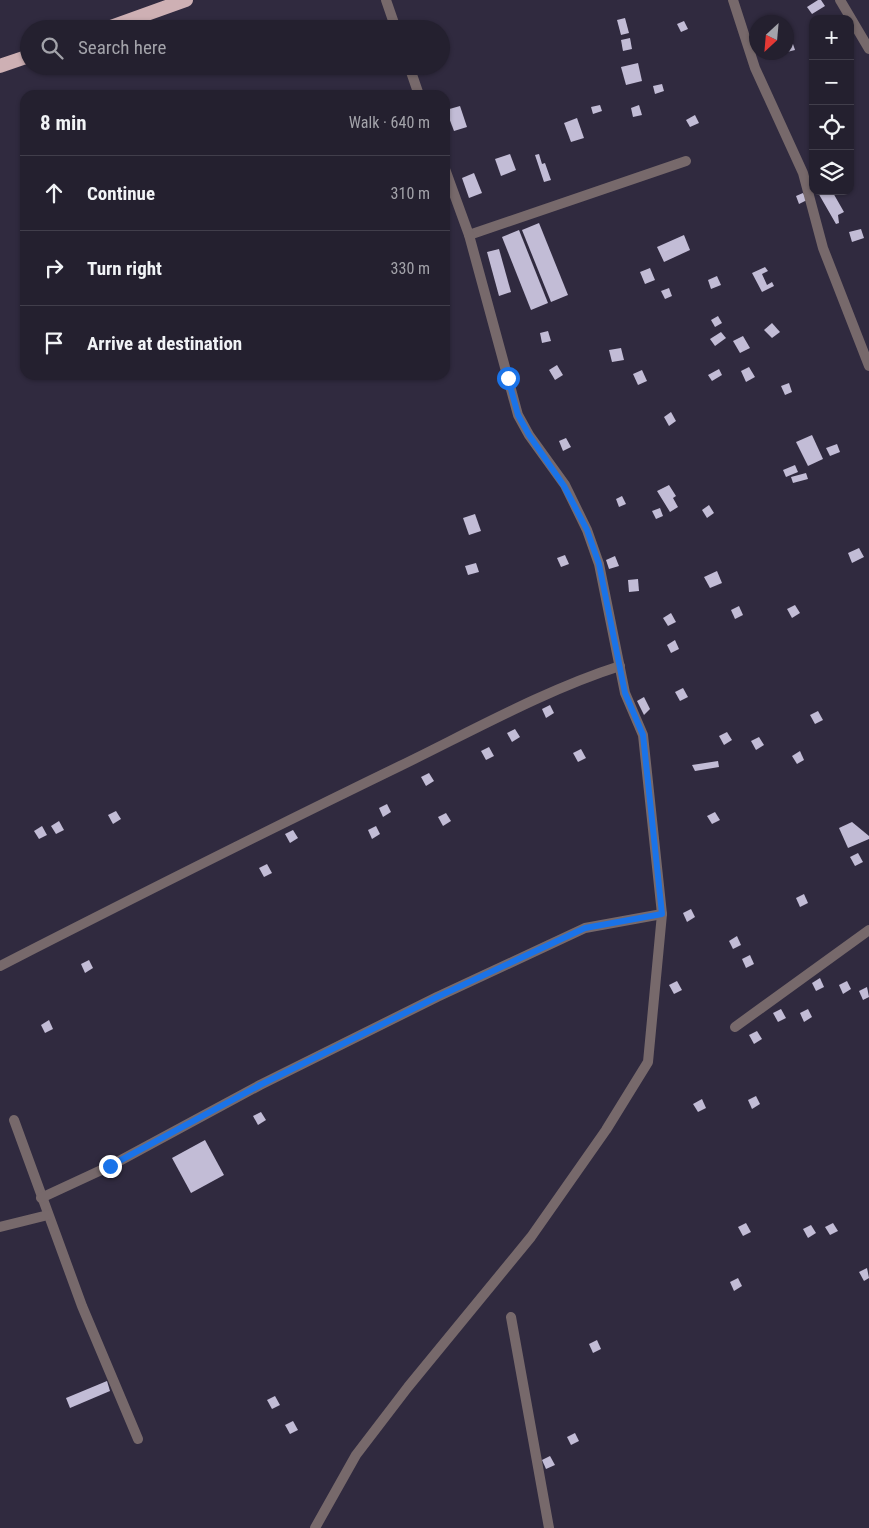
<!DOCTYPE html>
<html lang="en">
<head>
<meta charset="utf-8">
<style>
  body { margin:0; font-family:"Roboto Condensed",sans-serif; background:#302d3b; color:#f1f3f6 }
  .controls { position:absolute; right:15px; top:15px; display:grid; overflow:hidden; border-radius:10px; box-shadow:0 1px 4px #0004 }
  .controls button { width:45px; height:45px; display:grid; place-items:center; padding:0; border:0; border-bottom:1px solid #413e4b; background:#24202f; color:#f1f3f6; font:25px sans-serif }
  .compass { position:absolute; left:749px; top:15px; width:45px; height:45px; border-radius:50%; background:#24202f; box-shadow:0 1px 4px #0004; rotate:206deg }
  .stop { position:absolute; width:15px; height:15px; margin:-11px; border:4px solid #1a73e8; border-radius:50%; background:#fff }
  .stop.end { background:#1a73e8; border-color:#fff; box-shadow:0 1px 5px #0008 }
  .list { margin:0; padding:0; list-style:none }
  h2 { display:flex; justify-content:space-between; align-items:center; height:65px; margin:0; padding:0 20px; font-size:21px }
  h2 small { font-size:16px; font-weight:400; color:#a3a3aa }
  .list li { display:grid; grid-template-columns:32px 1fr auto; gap:15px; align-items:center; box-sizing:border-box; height:75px; padding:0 20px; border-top:1px solid #413e4b }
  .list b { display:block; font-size:19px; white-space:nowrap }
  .list em { font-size:16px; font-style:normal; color:#a3a3aa }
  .icon { flex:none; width:28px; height:28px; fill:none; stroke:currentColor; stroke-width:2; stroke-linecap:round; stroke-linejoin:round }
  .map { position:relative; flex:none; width:869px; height:1528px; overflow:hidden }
  .search { position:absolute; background:#24202f; box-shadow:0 1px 4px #0004; left:20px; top:20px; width:430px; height:55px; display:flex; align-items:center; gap:12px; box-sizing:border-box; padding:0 18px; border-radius:28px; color:#a3a3aa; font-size:19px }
  .panel { position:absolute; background:#24202f; box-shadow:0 1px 4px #0004; left:20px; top:90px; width:430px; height:290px; border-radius:15px }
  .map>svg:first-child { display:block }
  .building { fill:#c2bcd6 }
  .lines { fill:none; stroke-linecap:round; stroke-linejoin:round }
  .minor { stroke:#77696b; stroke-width:10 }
  .trunk { stroke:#ceb0b4; stroke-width:14 }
  .route { stroke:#1a73e8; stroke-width:6 }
</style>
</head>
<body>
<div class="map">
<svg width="869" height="1528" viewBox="0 0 869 1528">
  <rect width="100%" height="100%" fill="#302a3f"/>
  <g class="building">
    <path d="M818,0H821L825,6L812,14L807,7Z"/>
    <path d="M625,18L629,33L621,35L617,20Z"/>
    <path d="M684,21L688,29L681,32L677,24Z"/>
    <path d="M630,38L632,49L623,51L621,40Z"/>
    <path d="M792,41L795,50L787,52L786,42Z"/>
    <path d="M638,63L642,81L626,85L621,67Z"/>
    <path d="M662,84L664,91L655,94L653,86Z"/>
    <path d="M600,105L602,111L593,114L591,107Z"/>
    <path d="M639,105L642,115L633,117L631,108Z"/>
    <path d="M460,106L467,127L454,131L446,110Z"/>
    <path d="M695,115L699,123L690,127L686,120Z"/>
    <path d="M577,118L584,138L571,142L564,123Z"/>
    <path d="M510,154L516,170L501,176L495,159Z"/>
    <path d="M539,154L542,164L545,163L551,180L544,182L535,155Z"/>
    <path d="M474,173L482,193L469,198L462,178Z"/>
    <path d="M817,191H832L844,212L838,215L839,223L836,224Z"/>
    <path d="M803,193L807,200L799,204L796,196Z"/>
    <path d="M539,223L568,295L551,302L522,230Z"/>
    <path d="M861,229L864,238L852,242L849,232Z"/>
    <path d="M519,230L548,303L531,310L502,237Z"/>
    <path d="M684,235L690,250L664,262L657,247Z"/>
    <path d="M499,249L511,292L499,296L487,252Z"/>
    <path d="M765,267L768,271L762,274L767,285L772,282L774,286L762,292L752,273Z"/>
    <path d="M650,268L655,280L645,284L640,272Z"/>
    <path d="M717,276L721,285L711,289L708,280Z"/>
    <path d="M669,288L672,296L665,299L661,291Z"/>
    <path d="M718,316L722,323L715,327L711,320Z"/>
    <path d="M772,323L780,332L772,338L764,330Z"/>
    <path d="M548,331L551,341L542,343L540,333Z"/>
    <path d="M721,332L726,338L715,346L710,339Z"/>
    <path d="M743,336L750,348L740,353L733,341Z"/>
    <path d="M621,348L624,360L612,362L609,350Z"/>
    <path d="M557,365L563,375L555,380L549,370Z"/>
    <path d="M749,367L755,377L746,382L741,371Z"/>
    <path d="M719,369L722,375L712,381L708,375Z"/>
    <path d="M642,370L647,381L638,385L633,374Z"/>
    <path d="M789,383L792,392L785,395L781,386Z"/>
    <path d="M671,412L676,421L669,426L664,417Z"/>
    <path d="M812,435L823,459L808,466L796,442Z"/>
    <path d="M566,438L571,447L563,451L559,441Z"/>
    <path d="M837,444L840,452L830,456L826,448Z"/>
    <path d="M795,465L798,472L786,477L783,470Z"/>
    <path d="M806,473L808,479L793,483L791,477Z"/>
    <path d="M669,485L676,496L673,498L678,507L670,512L657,491Z"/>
    <path d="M622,496L626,504L619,507L616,499Z"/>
    <path d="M709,505L714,513L707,518L702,510Z"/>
    <path d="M660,508L663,516L656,519L652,511Z"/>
    <path d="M475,514L481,531L469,535L463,518Z"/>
    <path d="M859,548L864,557L852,563L848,553Z"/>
    <path d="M565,555L569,564L561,567L557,558Z"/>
    <path d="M615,556L619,566L609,569L606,560Z"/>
    <path d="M476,563L479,572L468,575L465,566Z"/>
    <path d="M717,571L722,583L710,588L704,577Z"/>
    <path d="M638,579L639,591L629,592L628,580Z"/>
    <path d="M795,605L800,613L792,618L787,609Z"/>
    <path d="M739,606L743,615L735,619L731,610Z"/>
    <path d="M671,613L676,622L668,626L663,618Z"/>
    <path d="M675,640L679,649L671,653L667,645Z"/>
    <path d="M683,688L688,697L680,701L675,692Z"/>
    <path d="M644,697L650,709L644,715L637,701Z"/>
    <path d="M550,705L554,713L546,718L542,709Z"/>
    <path d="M818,711L823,720L815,724L810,715Z"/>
    <path d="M515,729L520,737L512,742L507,733Z"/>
    <path d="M727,732L732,740L724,745L719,736Z"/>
    <path d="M759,737L764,745L756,750L751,741Z"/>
    <path d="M489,747L494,756L486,760L481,751Z"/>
    <path d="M581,749L586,758L578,762L573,753Z"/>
    <path d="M800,751L804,760L797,764L792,756Z"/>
    <path d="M718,761L719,767L695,771L692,765Z"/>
    <path d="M429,773L434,781L426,786L421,777Z"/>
    <path d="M387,804L391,812L383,817L379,808Z"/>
    <path d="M116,811L121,819L113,824L108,815Z"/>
    <path d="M715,812L720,820L712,824L707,816Z"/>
    <path d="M446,813L451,821L443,826L438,817Z"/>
    <path d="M59,821L64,830L56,834L51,826Z"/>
    <path d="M852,822L869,836V839L848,848L839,828Z"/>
    <path d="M42,826L47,835L39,839L34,831Z"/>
    <path d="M376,826L380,834L372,839L368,830Z"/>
    <path d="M293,830L298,838L290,843L285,834Z"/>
    <path d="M858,853L863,862L855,866L850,857Z"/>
    <path d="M267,864L272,873L264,877L259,868Z"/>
    <path d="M804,894L808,903L800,907L796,898Z"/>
    <path d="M691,909L695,917L687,922L683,913Z"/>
    <path d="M737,936L741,945L733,949L729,941Z"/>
    <path d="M750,955L754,964L746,968L742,959Z"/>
    <path d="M89,960L93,968L85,973L81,964Z"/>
    <path d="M820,978L824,987L816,991L812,983Z"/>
    <path d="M677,981L682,990L674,994L669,985Z"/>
    <path d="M847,981L851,989L843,994L839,985Z"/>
    <path d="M867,987L869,997L863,1000L859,991Z"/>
    <path d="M781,1009L786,1018L778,1022L773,1013Z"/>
    <path d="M808,1009L812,1017L804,1022L800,1013Z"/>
    <path d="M49,1020L53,1029L45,1033L41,1025Z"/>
    <path d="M757,1031L762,1039L754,1044L749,1035Z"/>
    <path d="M756,1096L760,1104L752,1109L748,1100Z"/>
    <path d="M702,1099L706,1108L698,1112L693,1104Z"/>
    <path d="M261,1112L266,1120L258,1125L253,1116Z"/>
    <path d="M205,1140L224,1175L191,1193L172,1158Z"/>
    <path d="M746,1223L751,1232L743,1236L738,1227Z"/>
    <path d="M833,1223L838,1231L830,1235L825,1227Z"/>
    <path d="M811,1225L816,1233L808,1238L803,1229Z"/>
    <path d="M867,1268L869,1278L864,1281L859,1272Z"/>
    <path d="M738,1278L742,1286L734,1291L730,1282Z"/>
    <path d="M597,1340L601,1349L593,1353L589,1344Z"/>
    <path d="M107,1381L110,1391L70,1408L66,1398Z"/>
    <path d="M275,1396L280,1405L272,1409L267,1400Z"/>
    <path d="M293,1421L298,1430L290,1434L285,1425Z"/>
    <path d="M575,1433L579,1441L571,1445L567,1437Z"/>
    <path d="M550,1456L555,1465L546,1469L542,1460Z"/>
  </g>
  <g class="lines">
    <g class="minor">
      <path d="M386,0L396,29"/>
      <path d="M733,0L755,68L803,173L823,248L869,366"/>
      <path d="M840,0L869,49"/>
      <path d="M409,66L419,95"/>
      <path d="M469,235L686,161"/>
      <path d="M0,966C133,898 266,831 400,766C470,732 547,689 620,666"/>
      <path d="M735,1027L869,930"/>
      <path d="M14,1120L82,1306L138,1439"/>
      <path d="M41,1198L110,1166L260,1085L437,997L585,928L662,914"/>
      <path d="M0,1227L48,1215"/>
      <path d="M511,1317L549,1528"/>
      <path d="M315,1528L356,1455L408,1387L531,1237L606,1130L648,1062L662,914L643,735L625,693L599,564L587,530L565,485L529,435L518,415L469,235L445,169"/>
    </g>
    <g class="trunk">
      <path d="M105,29L186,0"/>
      <path d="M0,66L29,56"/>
    </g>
  </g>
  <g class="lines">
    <path class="route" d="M110,1166L260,1085L437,997L585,928L662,914L643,735L625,693L599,564L587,530L564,486L529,435L518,415L508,378"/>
  </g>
</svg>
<div class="controls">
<button>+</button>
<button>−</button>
<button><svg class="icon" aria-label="locate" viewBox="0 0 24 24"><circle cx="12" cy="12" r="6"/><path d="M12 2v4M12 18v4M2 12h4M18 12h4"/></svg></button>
<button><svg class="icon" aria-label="layers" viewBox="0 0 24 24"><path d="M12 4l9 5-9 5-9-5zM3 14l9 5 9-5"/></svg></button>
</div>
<svg class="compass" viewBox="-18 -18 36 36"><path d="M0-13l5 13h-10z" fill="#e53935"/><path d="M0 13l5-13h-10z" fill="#a3a3aa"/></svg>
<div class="stop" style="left:508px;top:378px"></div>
<div class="stop end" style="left:110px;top:1166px"></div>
<div class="search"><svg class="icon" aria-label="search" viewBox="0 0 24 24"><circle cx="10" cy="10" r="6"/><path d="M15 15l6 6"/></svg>Search here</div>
<section class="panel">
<h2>8 min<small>Walk · 640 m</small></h2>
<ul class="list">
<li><svg class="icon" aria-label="ahead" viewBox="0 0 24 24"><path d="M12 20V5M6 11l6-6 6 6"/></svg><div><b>Continue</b></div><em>310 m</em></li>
<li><svg class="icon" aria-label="right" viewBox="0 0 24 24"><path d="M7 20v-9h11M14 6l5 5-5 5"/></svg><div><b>Turn right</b></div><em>330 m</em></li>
<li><svg class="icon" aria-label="arrive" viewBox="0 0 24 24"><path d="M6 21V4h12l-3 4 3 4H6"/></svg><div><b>Arrive at destination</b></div></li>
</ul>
</section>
</div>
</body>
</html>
